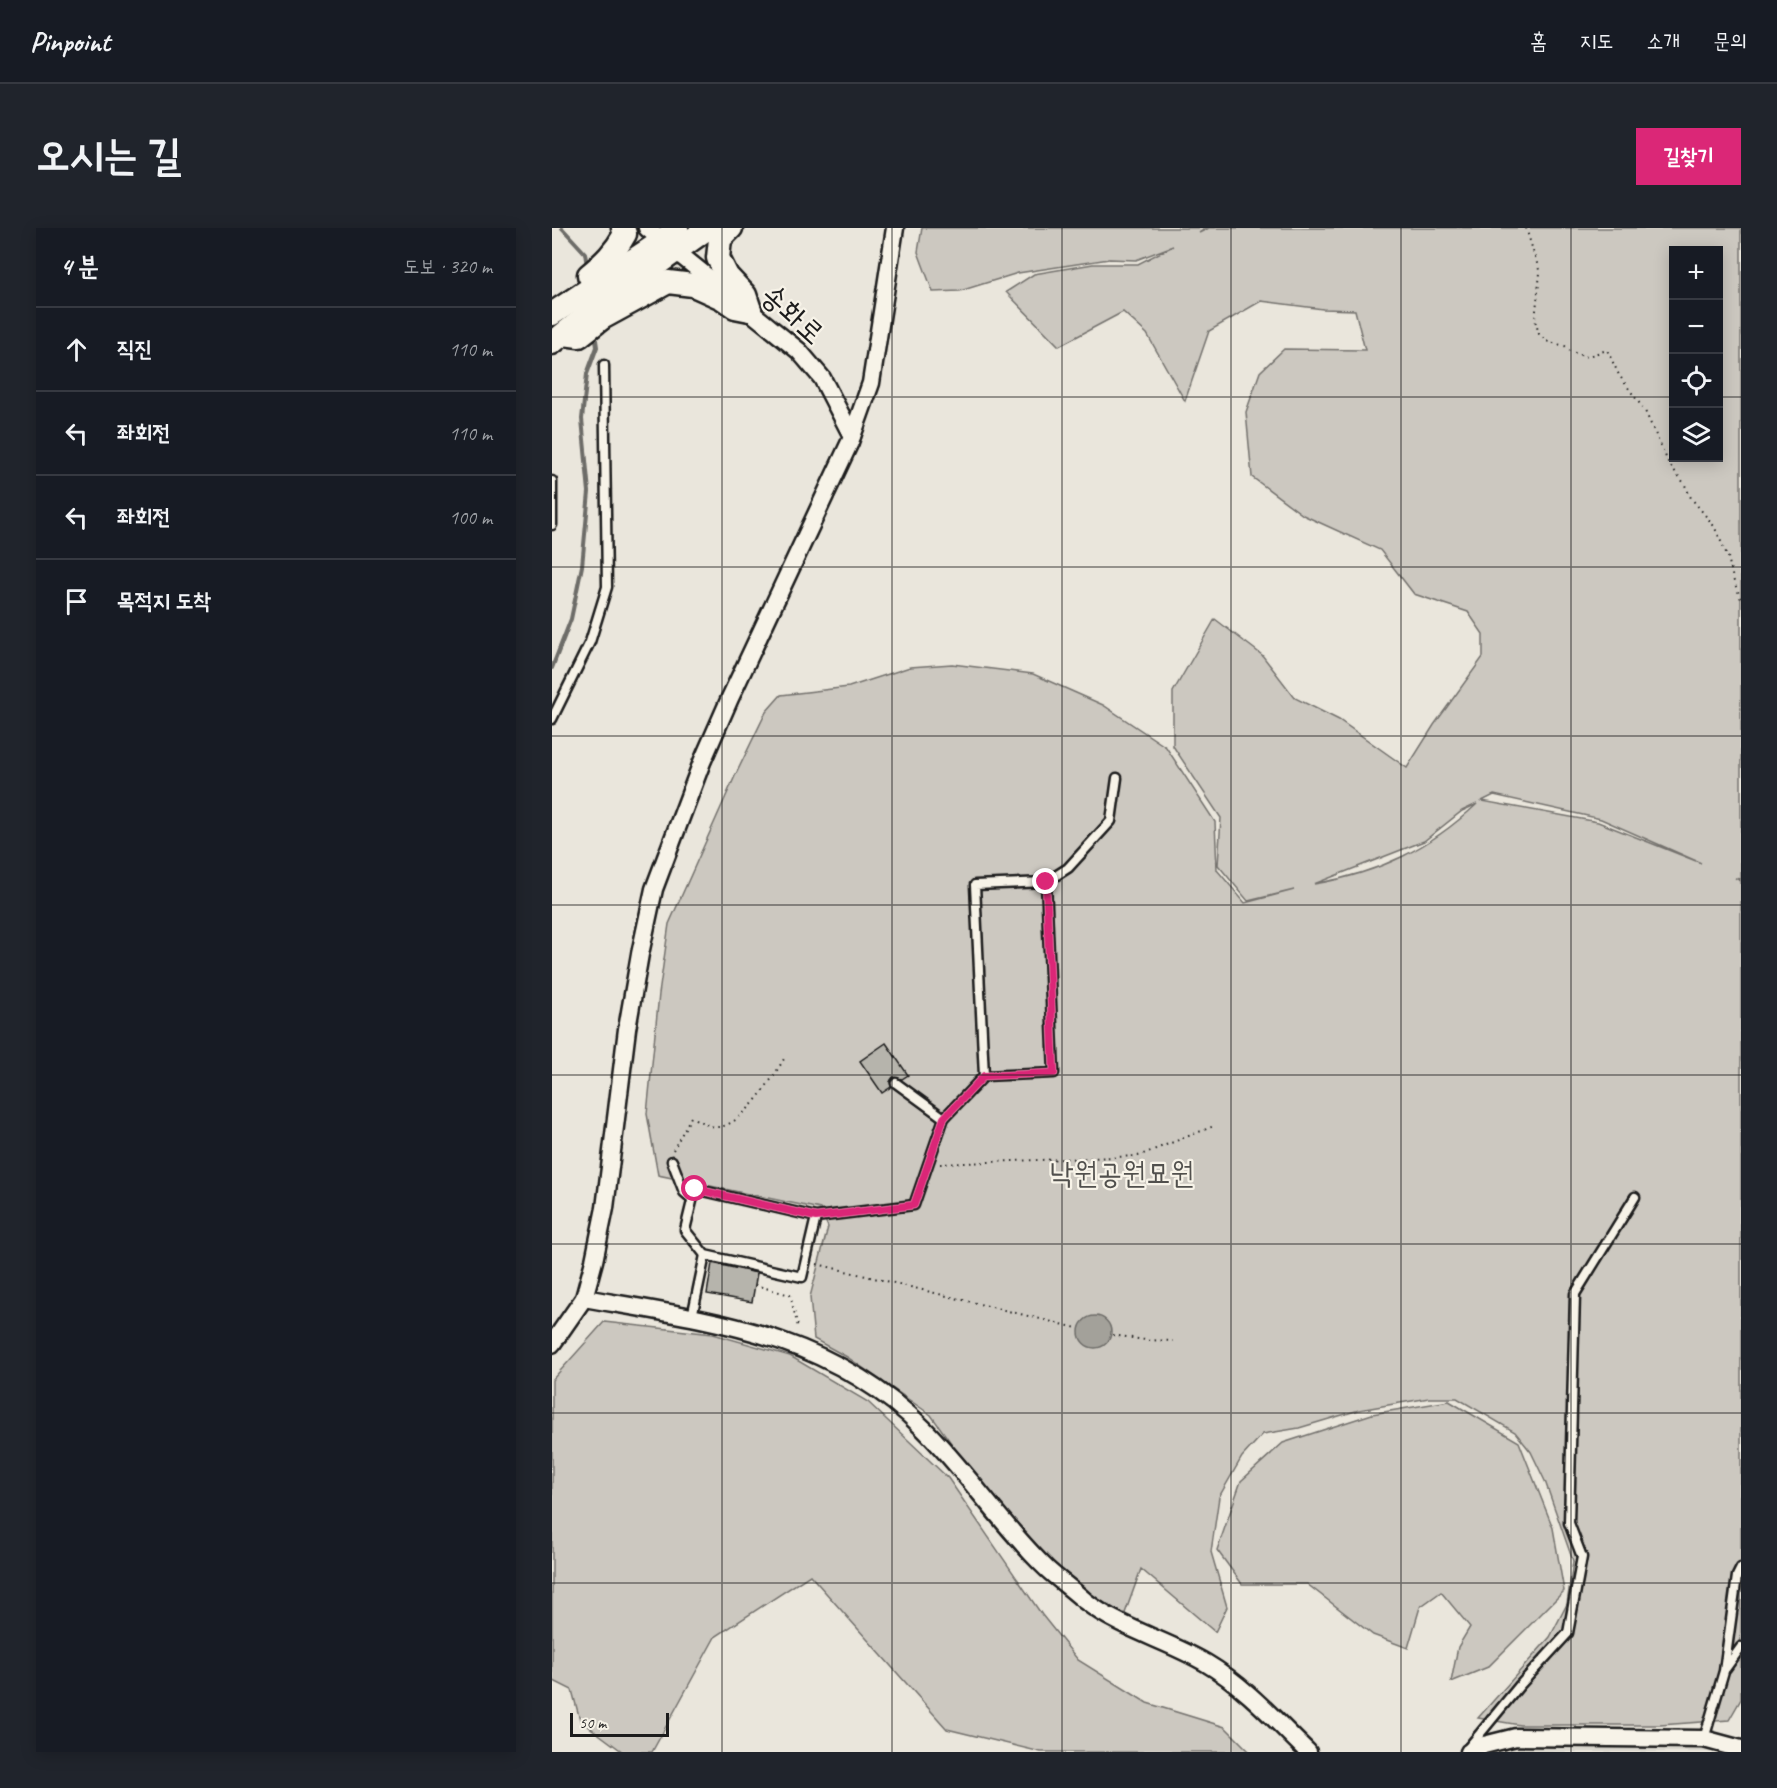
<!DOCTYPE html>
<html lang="ko">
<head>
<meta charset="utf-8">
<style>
  body { margin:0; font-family:Caveat,"Poor Story",sans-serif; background:#20242c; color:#f1f3f6 }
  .controls { position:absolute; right:18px; top:18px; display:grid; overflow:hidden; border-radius:0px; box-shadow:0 3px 15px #0003 }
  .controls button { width:54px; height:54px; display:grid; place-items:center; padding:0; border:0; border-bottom:2px solid #363941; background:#171b24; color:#f1f3f6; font:30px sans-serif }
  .scale { position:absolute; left:18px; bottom:15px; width:99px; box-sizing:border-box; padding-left:6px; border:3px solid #1c1c1c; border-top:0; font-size:16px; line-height:21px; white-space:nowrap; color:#1c1c1c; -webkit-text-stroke:4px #f7f3e8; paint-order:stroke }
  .stop { position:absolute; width:18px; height:18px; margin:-14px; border:4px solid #db2777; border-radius:50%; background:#fff }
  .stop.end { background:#db2777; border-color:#fff; box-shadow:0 2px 6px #0008 }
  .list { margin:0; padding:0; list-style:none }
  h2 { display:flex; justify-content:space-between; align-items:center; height:78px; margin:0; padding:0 24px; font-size:26px }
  h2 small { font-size:20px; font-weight:400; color:#9ea1a6 }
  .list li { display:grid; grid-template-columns:39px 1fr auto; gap:18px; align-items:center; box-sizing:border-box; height:84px; padding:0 24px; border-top:2px solid #363941 }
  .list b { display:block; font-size:22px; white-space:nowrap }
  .list em { font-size:20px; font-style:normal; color:#9ea1a6 }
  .icon { flex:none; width:33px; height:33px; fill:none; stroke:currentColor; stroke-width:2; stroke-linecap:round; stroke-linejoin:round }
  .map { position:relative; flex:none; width:1189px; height:1524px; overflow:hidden; border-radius:0px }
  header { display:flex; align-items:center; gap:36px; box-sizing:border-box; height:84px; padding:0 30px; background:#171b24; border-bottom:2px solid #363941 }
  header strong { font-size:28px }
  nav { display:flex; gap:33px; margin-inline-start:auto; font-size:21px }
  .intro { display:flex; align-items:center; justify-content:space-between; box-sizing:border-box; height:144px; padding:0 36px }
  h1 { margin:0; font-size:42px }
  .button { padding:15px 27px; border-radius:0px; background:#db2777; color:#fff; font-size:21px; font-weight:700 }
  main { display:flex; gap:36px; padding:0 36px }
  aside { flex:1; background:#171b24; border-radius:0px; box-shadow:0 3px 15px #0003 }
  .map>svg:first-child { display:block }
  .built { fill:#dad7ce }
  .green { fill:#ccc8c0; stroke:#74726e; stroke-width:1.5; fill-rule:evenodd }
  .water { fill:#a3a19a; stroke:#6d6c68; stroke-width:1.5 }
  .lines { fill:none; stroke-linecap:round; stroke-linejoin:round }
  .stream { stroke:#6d6c68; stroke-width:4 }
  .building { fill:#b6b4ac; stroke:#1c1c1c; stroke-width:1.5 }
  .service-casing { stroke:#1c1c1c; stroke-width:13 }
  .minor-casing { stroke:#1c1c1c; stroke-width:21 }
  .secondary-casing { stroke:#1c1c1c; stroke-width:27 }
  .path { stroke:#1c1c1c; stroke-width:2; stroke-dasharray:1.5 4.5; stroke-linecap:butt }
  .service { stroke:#f7f3e8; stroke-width:8 }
  .minor { stroke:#f7f3e8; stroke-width:16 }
  .secondary { stroke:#f7f3e8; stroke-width:22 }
  .route { stroke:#db2777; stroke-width:8 }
  .grid { fill:none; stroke:#1c1c1c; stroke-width:1.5; stroke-opacity:0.55 }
  .labels { text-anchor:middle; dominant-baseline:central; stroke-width:4.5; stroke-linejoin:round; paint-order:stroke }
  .street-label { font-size:30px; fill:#1c1c1c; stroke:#f7f3e8 }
  .park-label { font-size:30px; fill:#51504d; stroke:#f7f3e8 }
</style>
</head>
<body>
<header>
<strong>Pinpoint</strong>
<nav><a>홈</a><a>지도</a><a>소개</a><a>문의</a></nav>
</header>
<div class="intro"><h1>오시는 길</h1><a class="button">길찾기</a></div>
<main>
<aside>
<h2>4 분<small>도보 · 320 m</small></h2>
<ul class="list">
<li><svg class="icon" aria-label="ahead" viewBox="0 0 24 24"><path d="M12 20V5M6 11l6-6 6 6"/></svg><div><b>직진</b></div><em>110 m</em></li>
<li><svg class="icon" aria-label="left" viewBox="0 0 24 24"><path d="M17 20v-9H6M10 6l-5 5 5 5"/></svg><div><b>좌회전</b></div><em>110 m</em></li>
<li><svg class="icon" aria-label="left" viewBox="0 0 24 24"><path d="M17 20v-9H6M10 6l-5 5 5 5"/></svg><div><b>좌회전</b></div><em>100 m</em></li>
<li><svg class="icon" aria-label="arrive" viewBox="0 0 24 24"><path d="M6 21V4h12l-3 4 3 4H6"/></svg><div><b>목적지 도착</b></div></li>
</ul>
</aside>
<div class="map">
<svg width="1189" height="1524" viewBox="0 0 1189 1524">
  <rect width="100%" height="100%" fill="#eae6dc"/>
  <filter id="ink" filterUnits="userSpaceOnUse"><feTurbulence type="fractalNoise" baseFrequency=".0167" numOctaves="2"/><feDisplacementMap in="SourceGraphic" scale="12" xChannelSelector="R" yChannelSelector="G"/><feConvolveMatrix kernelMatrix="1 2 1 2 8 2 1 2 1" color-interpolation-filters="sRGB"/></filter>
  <g filter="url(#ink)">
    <path class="built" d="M942,1517H1150L1183,1524H925Z"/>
    <g class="green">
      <path d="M370,0H655L647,5L657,0H1189V651L1183,650L1189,653V1471L1177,1492L1108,1497H968L926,1490L998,1409L1015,1376L1021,1333L993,1253L979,1224L963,1204L905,1170H877L807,1182L747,1200L711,1206L690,1229L667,1269L659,1324L675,1379L663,1404L589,1341L572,1388L544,1370L503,1339L417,1240L379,1187L295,1129L262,1111L258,1069L276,999L268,981L106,947L95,886L107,766L117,696L183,548L214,484L229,467L297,459L358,439L400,436L481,446L551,477L614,519L663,594L665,642L693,675L742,662L696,673L666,637L669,590L621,518V464L663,391L710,427L743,470L787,492L855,540L882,497L931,429V406L916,384L862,366L828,322L751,287L700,249L694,184L708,144L732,121L813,122L803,82L771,81L709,73L657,103L633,173L595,106L571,84L507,118L454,64L482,46L541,36H586L621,18L584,32L557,31L466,45L408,63L381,64L366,24ZM1122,22H1166V230H1122ZM942,567L1049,591L1149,635L1046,594L930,573ZM925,576C877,621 827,645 762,656L872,613L910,583Z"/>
      <path d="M52,1094L161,1106L238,1128L316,1174L396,1250L490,1387L526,1432L595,1475L673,1499L698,1524H489L395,1501L258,1347L163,1409L100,1524H71L28,1492L20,1462L0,1452V1152Z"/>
      <path d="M897,1173L967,1214L1001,1300L1012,1363L936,1439L899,1454L906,1419L918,1399L889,1364L868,1379L856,1420L821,1407L755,1356H690L665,1322L689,1253L731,1215L820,1186Z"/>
    </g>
    <circle class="water" cx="543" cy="1104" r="16"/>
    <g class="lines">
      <g class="stream">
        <path d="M10,0L33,25L35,38"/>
        <path d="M0,440L19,391L30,338L37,264L30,191L35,146L45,119L43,105"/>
      </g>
    </g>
    <g class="building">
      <path d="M334,815L356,847L350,851L341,849L338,854L339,859L330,865L308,833Z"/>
      <path d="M160,1035L205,1045L200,1074L155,1066Z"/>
    </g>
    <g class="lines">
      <defs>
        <g id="service">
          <path d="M0,253V297"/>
          <path d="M0,491L38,414L55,359L52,137"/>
          <path d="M494,654L502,845L432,848L423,657L494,654L516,640L559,593L565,550"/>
          <path d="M344,855L392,890"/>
          <path d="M120,933L132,964L140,971"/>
          <path d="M264,989L250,1049L153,1027L133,1002L143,961L264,989L362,977L392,890L432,848"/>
          <path d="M140,1089L153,1027"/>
          <path d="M1174,1440L1189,1419"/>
          <path d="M1152,1511L1172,1443L1185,1348L1189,1340"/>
          <path d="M917,1519L968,1457L1016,1405L1030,1329L1017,1295L1023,1066L1083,969"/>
        </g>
        <g id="minor">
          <path d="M95,0L247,123L270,150L300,208"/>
          <path d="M32,1070C158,1092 277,1105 372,1201C416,1245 450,1298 495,1341C507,1352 521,1362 533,1373C569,1401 615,1412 654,1435C693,1458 724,1493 756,1524"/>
          <path d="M0,1116L32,1070L42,1033L53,980L75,801L88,726L102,661L150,534L178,470L298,214L319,155L343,0"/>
          <path d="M917,1524L932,1517L964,1509L1152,1511L1189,1521"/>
        </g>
        <g id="secondary">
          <path d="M179,0L168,11L166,30L175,48L193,67L198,82"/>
          <path d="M37,47C53,34 63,24 73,6L71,0"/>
          <path d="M0,86L110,13L125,0"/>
          <path d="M12,106L27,108L50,90L116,54L141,57L170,70L183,79L198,82"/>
          <path d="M0,115L48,77L156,0"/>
        </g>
      </defs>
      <use href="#service" class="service-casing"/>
      <use href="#minor" class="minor-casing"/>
      <use href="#secondary" class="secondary-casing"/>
      <g class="path">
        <path d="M974,0L988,45L983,92L987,106L994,113L1013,118L1018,123L1033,129L1055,122L1067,147L1093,183L1117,236L1132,255L1139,270L1162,298L1176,329L1181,351L1189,371"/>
        <path d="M121,922L139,889C146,892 157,899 165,899C190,899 220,851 232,831"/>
        <path d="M388,936L586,928L662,898"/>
        <path d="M265,1036L525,1100"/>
        <path d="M203,1057L238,1067L246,1099"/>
        <path d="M561,1107L593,1112L621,1113"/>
      </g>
      <use href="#service" class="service"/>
      <use href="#minor" class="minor"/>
      <use href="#secondary" class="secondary"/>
    </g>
  </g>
  <g class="lines" filter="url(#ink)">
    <path class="route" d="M143,961L264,989L362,977L392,890L432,848L502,845L494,654"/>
  </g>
  <path class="grid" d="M170,0V1524M340,0V1524M510,0V1524M679,0V1524M849,0V1524M1019,0V1524M0,169H1122M1166,169H1189M0,339H1189M0,508H1189M0,677H1189M0,847H1189M0,1016H1189M0,1185H1189M0,1355H1189"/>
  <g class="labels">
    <g class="street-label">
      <text transform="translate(241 86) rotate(42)">송화로</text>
    </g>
    <g class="park-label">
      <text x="570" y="945">낙원공원묘원</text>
    </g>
  </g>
</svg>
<div class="controls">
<button>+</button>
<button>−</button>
<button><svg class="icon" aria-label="locate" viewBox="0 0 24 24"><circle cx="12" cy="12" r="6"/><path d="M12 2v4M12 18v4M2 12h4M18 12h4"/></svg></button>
<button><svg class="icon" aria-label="layers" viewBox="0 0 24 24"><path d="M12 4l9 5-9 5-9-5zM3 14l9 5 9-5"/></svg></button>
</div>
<div class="scale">50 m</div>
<div class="stop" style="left:143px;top:961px"></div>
<div class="stop end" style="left:494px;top:654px"></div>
</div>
</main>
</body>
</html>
